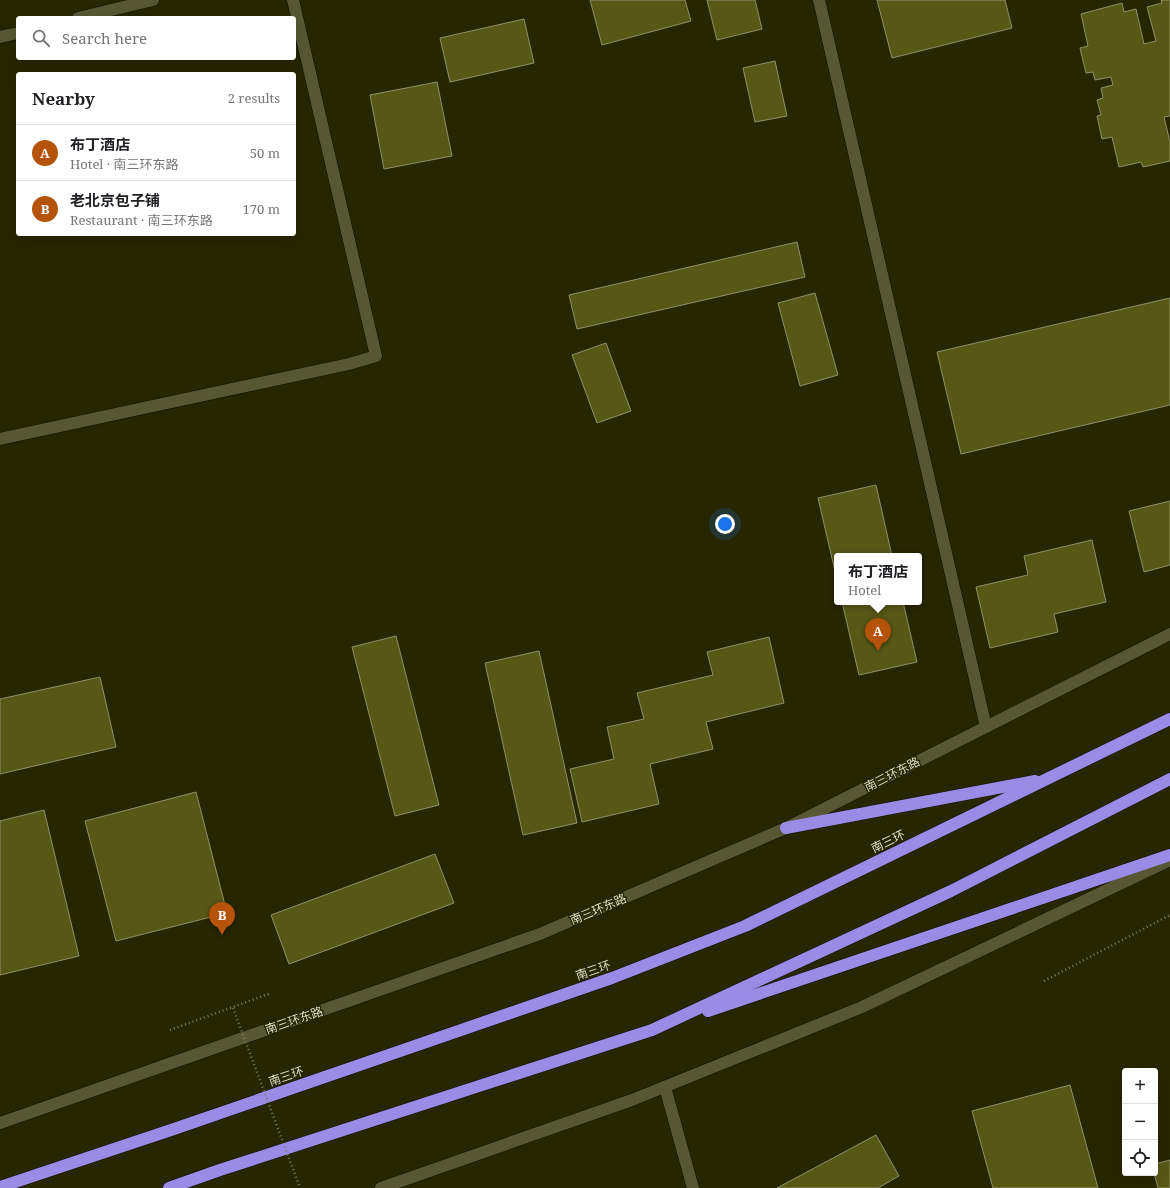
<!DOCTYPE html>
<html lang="en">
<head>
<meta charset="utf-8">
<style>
  body { margin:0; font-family:"Noto Serif","Noto Sans SC",serif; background:#f6f6f6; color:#202124 }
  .controls { position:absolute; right:12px; bottom:12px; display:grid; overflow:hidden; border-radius:4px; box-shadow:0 4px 16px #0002 }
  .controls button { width:36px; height:36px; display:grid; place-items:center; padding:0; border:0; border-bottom:1px solid #e0e0e0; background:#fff; color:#202124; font:20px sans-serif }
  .you { position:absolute; left:725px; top:524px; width:14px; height:14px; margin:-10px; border:3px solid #fff; border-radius:50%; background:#1a73e8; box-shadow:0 0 0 6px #1a73e833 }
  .badge { display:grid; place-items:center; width:26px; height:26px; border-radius:50%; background:#b45309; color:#fff; font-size:13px; font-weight:700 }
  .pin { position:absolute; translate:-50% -33px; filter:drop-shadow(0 1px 2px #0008) }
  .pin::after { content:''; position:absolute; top:21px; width:14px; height:12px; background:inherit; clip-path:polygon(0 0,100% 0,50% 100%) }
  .popup { position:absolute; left:834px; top:553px; width:88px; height:52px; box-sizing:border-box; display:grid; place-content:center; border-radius:4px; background:#fff; filter:drop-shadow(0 1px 3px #0005); font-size:13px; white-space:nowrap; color:#757577 }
  .popup b { font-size:15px; color:#202124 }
  .popup::after { content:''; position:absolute; left:50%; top:100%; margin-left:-8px; border:8px solid transparent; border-top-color:#fff }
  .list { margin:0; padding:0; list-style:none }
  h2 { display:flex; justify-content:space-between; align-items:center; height:52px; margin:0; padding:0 16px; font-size:17px }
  h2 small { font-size:13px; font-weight:400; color:#757577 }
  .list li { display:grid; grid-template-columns:26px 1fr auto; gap:12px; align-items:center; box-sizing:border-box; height:56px; padding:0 16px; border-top:1px solid #e0e0e0 }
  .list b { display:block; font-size:15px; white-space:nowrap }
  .list p { margin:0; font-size:13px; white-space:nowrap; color:#757577 }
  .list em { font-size:13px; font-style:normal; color:#757577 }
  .icon { flex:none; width:22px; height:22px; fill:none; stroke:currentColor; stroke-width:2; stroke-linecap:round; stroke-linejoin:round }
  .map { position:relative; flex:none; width:1170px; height:1188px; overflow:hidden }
  .search { position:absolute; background:#fff; box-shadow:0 4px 16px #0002; left:16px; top:16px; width:280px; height:44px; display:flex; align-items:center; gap:10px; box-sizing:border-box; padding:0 14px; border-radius:4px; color:#757577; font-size:15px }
  .panel { position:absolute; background:#fff; box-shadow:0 4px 16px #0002; left:16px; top:72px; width:280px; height:164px; border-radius:4px }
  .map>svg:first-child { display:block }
  .building { fill:#575816; stroke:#90916a }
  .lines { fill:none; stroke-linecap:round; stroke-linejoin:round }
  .lane-casing { stroke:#0f0f00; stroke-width:13 }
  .street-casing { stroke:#0f0f00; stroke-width:13 }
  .secondary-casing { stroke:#0f0f00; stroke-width:13 }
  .highway-casing { stroke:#0f0f00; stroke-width:13 }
  .path { stroke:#7d7e61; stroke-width:2.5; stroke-dasharray:1 3; stroke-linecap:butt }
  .lane { stroke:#575833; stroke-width:12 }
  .street { stroke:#575833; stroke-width:12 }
  .secondary { stroke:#575833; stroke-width:12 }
  .highway { stroke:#9a8be7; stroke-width:12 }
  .path-bridge { stroke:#7d7e61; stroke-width:2.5; stroke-dasharray:1 3; stroke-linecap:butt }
  .labels { text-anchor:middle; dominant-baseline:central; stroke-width:3; stroke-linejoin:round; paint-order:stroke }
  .street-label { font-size:12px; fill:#dddfca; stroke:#262601 }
</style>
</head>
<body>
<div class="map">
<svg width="1170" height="1188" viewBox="0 0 1170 1188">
  <rect width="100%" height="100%" fill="#262601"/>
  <g class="building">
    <path d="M590,0H685L691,21L602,45Z"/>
    <path d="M707,0H755L762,29L717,40Z"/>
    <path d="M877,0H1005L1012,28L892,58Z"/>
    <path d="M1161,0H1170V116L1164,117L1170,142V161L1143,167L1141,162L1119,167L1112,137L1102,139L1097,116L1101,115L1097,100L1103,98L1101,88L1113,85L1111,77L1095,80L1093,72L1086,73L1080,48L1088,46L1081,14L1122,3L1124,12L1136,9L1144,44L1156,41L1147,7L1162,3Z"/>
    <path d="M524,19L534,63L450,82L440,38Z"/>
    <path d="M775,61L787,116L755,122L743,68Z"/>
    <path d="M437,82L452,156L384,169L370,95Z"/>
    <path d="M797,242L805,277L577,329L569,295Z"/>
    <path d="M815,293L838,375L800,386L778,303Z"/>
    <path d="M1170,298V405L961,454L937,352Z"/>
    <path d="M606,343L631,411L597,423L572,355Z"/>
    <path d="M876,485L892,556H837V580L818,498Z"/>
    <path d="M1170,501V565L1144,572L1129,511Z"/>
    <path d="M1092,540L1106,602L1054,614L1058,632L990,648L976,587L1028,575L1024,556Z"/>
    <path d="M842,602H903L917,662L859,675Z"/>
    <path d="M396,636L439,805L395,816L352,647Z"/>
    <path d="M769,637L784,703L706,722L713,749L650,764L659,804L582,822L570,769L614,759L607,727L644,719L637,693L713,675L707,652Z"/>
    <path d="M539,651L577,823L523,835L485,663Z"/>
    <path d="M100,677L116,747L0,774V699Z"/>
    <path d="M196,792L227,913L116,941L85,821Z"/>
    <path d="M44,810L79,956L0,975V821Z"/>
    <path d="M435,854L454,903L289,964L271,915Z"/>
    <path d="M1070,1085L1098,1188H993L972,1111Z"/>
    <path d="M876,1135L899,1176L878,1188H777Z"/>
    <path d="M1170,1160V1188H1158L1154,1173H1155V1164Z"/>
  </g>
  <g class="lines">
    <defs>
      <g id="lane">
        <path d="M0,439L349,364L376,356L293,0"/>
        <path d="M665,1087L693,1188"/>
      </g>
      <g id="street">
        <path d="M819,0L986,727"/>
        <path d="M78,18L153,0"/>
        <path d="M0,37L18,33"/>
      </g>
      <g id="secondary">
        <path d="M0,1123L540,934L786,828L1170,634"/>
        <path d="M381,1188L632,1100L862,1007L1170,860"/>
      </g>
      <g id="highway">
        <path d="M786,828L1035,781"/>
        <path d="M708,1011L1170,855"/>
        <path d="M0,1187L174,1129L612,978L745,926L1170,719"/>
        <path d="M169,1188L220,1170L652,1030L951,891L1170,779"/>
      </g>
    </defs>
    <use href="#lane" class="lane-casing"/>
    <use href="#street" class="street-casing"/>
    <use href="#secondary" class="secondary-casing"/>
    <use href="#highway" class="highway-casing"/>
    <g class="path">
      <path d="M1044,981L1170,915"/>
      <path d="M170,1030L271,993"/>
    </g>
    <use href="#lane" class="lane"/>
    <use href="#street" class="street"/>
    <use href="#secondary" class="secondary"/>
    <use href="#highway" class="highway"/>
    <path class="path-bridge" d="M233,1008L300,1188"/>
  </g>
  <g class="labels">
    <g class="street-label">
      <text transform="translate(892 774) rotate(-27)">南三环东路</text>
      <text transform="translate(888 841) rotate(-26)">南三环</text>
      <text transform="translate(598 909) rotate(-23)">南三环东路</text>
      <text transform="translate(593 970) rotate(-19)">南三环</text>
      <text transform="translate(294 1020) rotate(-19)">南三环东路</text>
      <text transform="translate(286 1076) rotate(-19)">南三环</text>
    </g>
  </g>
</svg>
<div class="controls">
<button>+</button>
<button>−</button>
<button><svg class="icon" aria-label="locate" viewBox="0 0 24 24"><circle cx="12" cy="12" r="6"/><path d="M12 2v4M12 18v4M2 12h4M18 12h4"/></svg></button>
</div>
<div class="you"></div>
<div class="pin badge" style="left:878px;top:651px">A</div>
<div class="popup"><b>布丁酒店</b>Hotel</div>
<div class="pin badge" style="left:222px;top:935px">B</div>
<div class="search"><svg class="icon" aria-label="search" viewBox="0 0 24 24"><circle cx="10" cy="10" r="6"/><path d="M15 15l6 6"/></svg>Search here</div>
<section class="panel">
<h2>Nearby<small>2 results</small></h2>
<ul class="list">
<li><span class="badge">A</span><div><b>布丁酒店</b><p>Hotel · 南三环东路</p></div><em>50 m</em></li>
<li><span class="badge">B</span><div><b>老北京包子铺</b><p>Restaurant · 南三环东路</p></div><em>170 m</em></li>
</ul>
</section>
</div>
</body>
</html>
